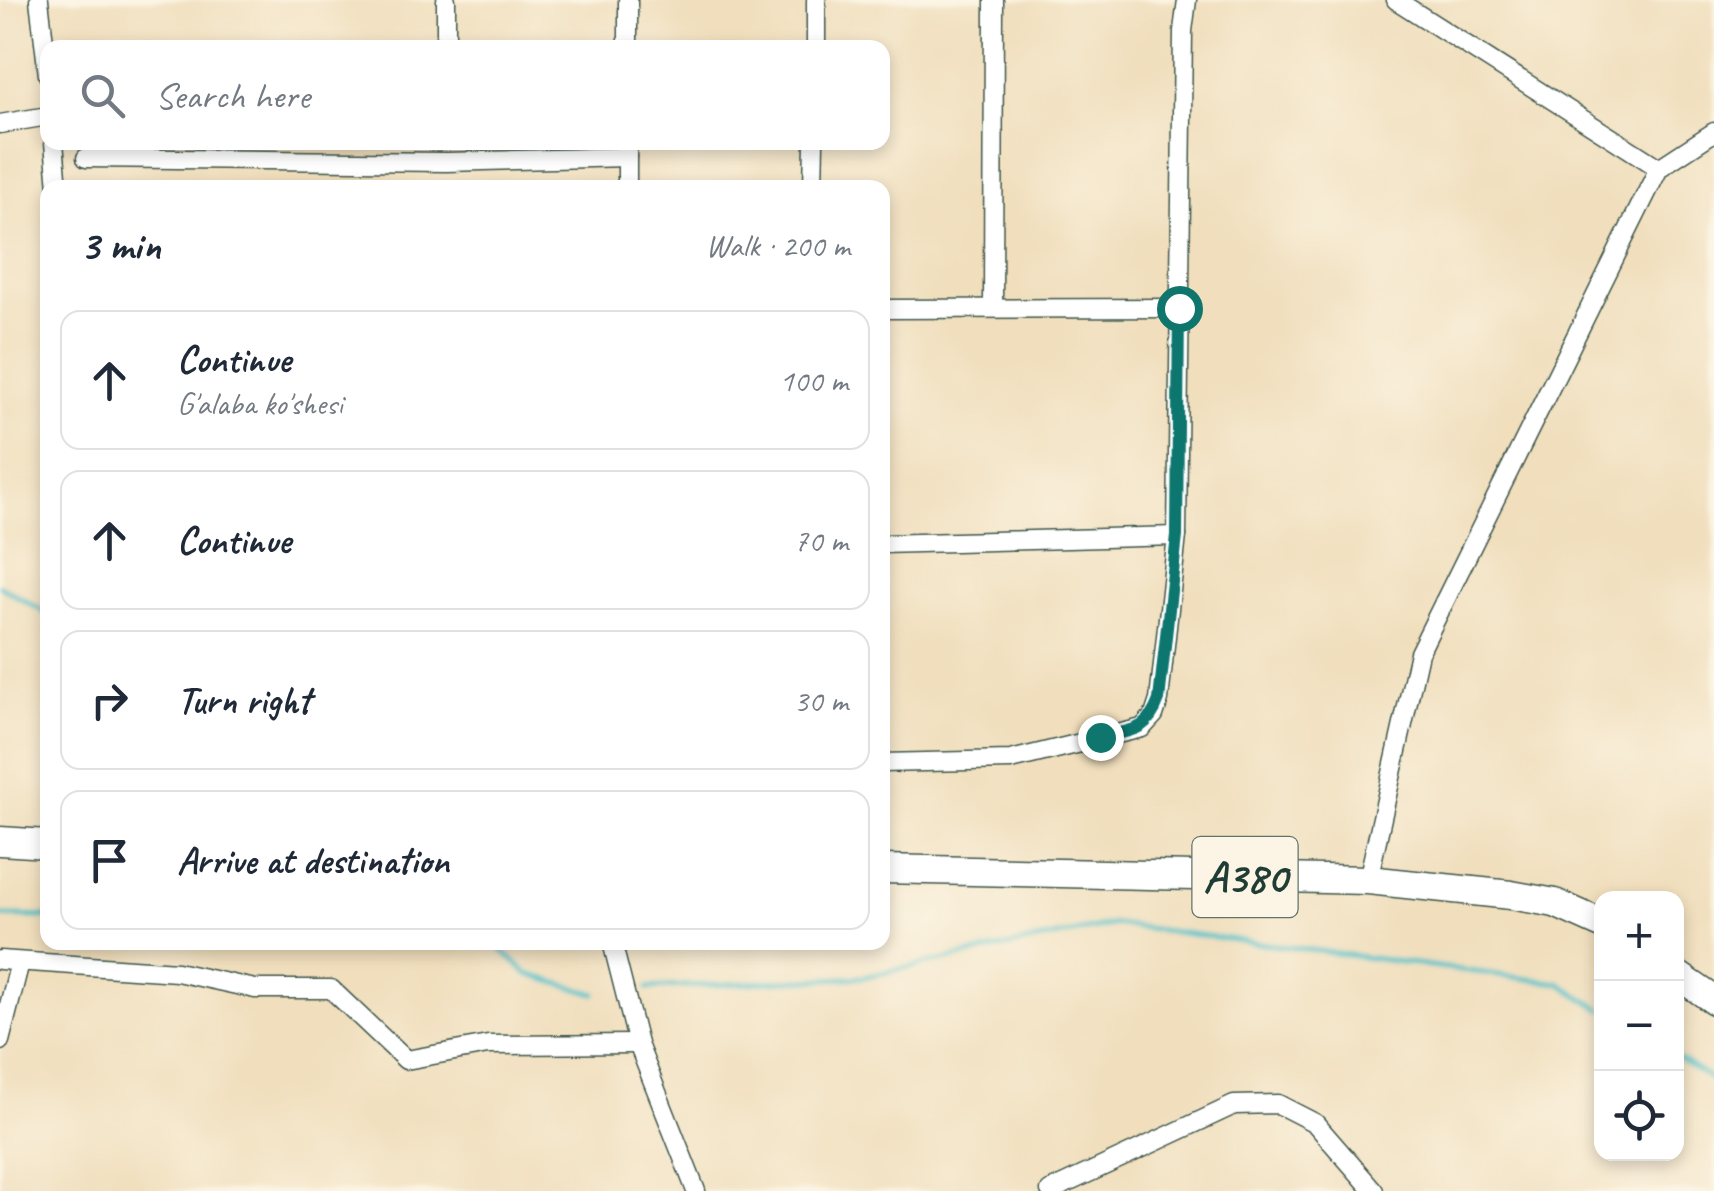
<!DOCTYPE html>
<html lang="en">
<head>
<meta charset="utf-8">
<style>
  body { margin:0; font-family:Caveat,sans-serif; background:#f6f6f7; color:#1f2937 }
  .controls { position:absolute; right:30px; bottom:30px; display:grid; overflow:hidden; border-radius:20px; box-shadow:0 5px 15px #0003 }
  .controls button { width:90px; height:90px; display:grid; place-items:center; padding:0; border:0; border-bottom:2px solid #e0e1e3; background:#fff; color:#1f2937; font:50px sans-serif }
  .stop { position:absolute; width:30px; height:30px; margin:-22px; border:8px solid #0f766e; border-radius:50%; background:#fff }
  .stop.end { background:#0f766e; border-color:#fff; box-shadow:0 2px 10px #0008 }
  .list { margin:0; padding:0; list-style:none }
  h2 { display:flex; justify-content:space-between; align-items:center; height:130px; margin:0; padding:0 40px; font-size:42px }
  h2 small { font-size:32px; font-weight:400; color:#747a83 }
  .list li { display:grid; grid-template-columns:65px 1fr auto; gap:30px; align-items:center; box-sizing:border-box; height:140px; margin:0 20px 20px; padding:0 20px; border:2px solid #e0e1e3; border-radius:20px }
  .list b { display:block; font-size:38px; white-space:nowrap }
  .list p { margin:0; font-size:32px; white-space:nowrap; color:#747a83 }
  .list em { font-size:32px; font-style:normal; color:#747a83 }
  .icon { flex:none; width:55px; height:55px; fill:none; stroke:currentColor; stroke-width:2; stroke-linecap:round; stroke-linejoin:round }
  .map { position:relative; flex:none; width:1714px; height:1191px; overflow:hidden }
  .search { position:absolute; background:#fff; box-shadow:0 5px 15px #0003; left:40px; top:40px; width:850px; height:110px; display:flex; align-items:center; gap:25px; box-sizing:border-box; padding:0 35px; border-radius:20px; color:#747a83; font-size:38px }
  .panel { position:absolute; background:#fff; box-shadow:0 5px 15px #0003; left:40px; top:180px; width:850px; height:770px; border-radius:20px }
  .map>svg:first-child { display:block }
  .lines { fill:none; stroke-linecap:round; stroke-linejoin:round }
  .stream { stroke:#52c0c7; stroke-width:5 }
  .minor-casing { stroke:#3e5548; stroke-width:21 }
  .highway-casing { stroke:#3e5548; stroke-width:31 }
  .minor { stroke:#fff; stroke-width:18 }
  .highway { stroke:#fff; stroke-width:28 }
  .route { stroke:#0f766e; stroke-width:12 }
  .labels { text-anchor:middle; dominant-baseline:central; stroke-width:8; stroke-linejoin:round; paint-order:stroke }
  .shield { fill:#fcf5e5; stroke:#617469; stroke-width:2.5 }
  .shield-label { font-size:45px; font-weight:bold; fill:#1f3d34 }
</style>
</head>
<body>
<div class="map">
<svg width="1714" height="1191" viewBox="0 0 1714 1191">
  <rect width="100%" height="100%" fill="#fcf5e5"/>
  <filter id="ink" filterUnits="userSpaceOnUse"><feTurbulence type="fractalNoise" baseFrequency=".01" numOctaves="2"/><feDisplacementMap in="SourceGraphic" scale="20" xChannelSelector="R" yChannelSelector="G"/><feConvolveMatrix kernelMatrix="1 2 1 2 8 2 1 2 1" color-interpolation-filters="sRGB"/></filter>
  <filter id="wash" filterUnits="userSpaceOnUse"><feTurbulence type="fractalNoise" baseFrequency=".0048" numOctaves="4" result="noise"/><feDisplacementMap in="SourceGraphic" scale="40" xChannelSelector="R" yChannelSelector="G"/><feGaussianBlur stdDeviation="2.25" result="paint"/><feColorMatrix in="noise" values="0 0 0 0 0 0 0 0 0 0 0 0 0 0 0 0 0 1.4 0 .05"/><feComposite in="paint" operator="in"/></filter>
  <g filter="url(#wash)">
    <rect width="100%" height="100%" fill="#f0debc"/>
    <g class="lines">
      <g class="stream">
        <path d="M0,586L48,614"/>
        <path d="M0,916L48,917"/>
        <path d="M493,942L528,974L595,994"/>
        <path d="M648,988L863,977L1115,924L1559,983L1602,1010"/>
        <path d="M1676,1057L1714,1081"/>
      </g>
    </g>
  </g>
  <g filter="url(#ink)">
    <g class="lines">
      <defs>
        <g id="minor">
          <path d="M39,0L48,75"/>
          <path d="M1396,0L1659,168"/>
          <path d="M446,48V0"/>
          <path d="M628,48V0"/>
          <path d="M816,48V0"/>
          <path d="M0,124L48,116"/>
          <path d="M54,142L58,188"/>
          <path d="M627,142V188"/>
          <path d="M86,158L446,162L627,157"/>
          <path d="M813,188L814,142"/>
          <path d="M993,308L994,0"/>
          <path d="M882,309L1179,308"/>
          <path d="M882,544L1177,536"/>
          <path d="M882,763L1011,760L1142,728L1154,715L1159,700L1177,536L1183,31L1187,0"/>
          <path d="M1368,880L1419,653L1659,168L1714,132"/>
          <path d="M612,942L638,1044L696,1191"/>
          <path d="M0,960L177,972L255,989H331L406,1060L488,1045L638,1044"/>
          <path d="M0,1041L20,962"/>
          <path d="M1050,1191L1234,1105L1278,1104L1315,1123L1374,1191"/>
        </g>
        <g id="highway">
          <path d="M0,841L48,844"/>
          <path d="M882,869L1368,880L1511,895L1555,903L1602,924"/>
          <path d="M1676,974L1714,1000"/>
        </g>
      </defs>
      <use href="#minor" class="minor-casing"/>
      <use href="#highway" class="highway-casing"/>
      <use href="#minor" class="minor"/>
      <use href="#highway" class="highway"/>
    </g>
  </g>
  <g class="lines" filter="url(#ink)">
    <path class="route" d="M1100,737C1131,730 1147,733 1159,700L1177,536L1179,308"/>
  </g>
  <g class="labels">
    <rect class="shield" x="1192.5" y="837" width="105" height="80" rx="8"/>
    <g class="shield-label">
      <text x="1245" y="877">A380</text>
    </g>
  </g>
</svg>
<div class="controls">
<button>+</button>
<button>−</button>
<button><svg class="icon" aria-label="locate" viewBox="0 0 24 24"><circle cx="12" cy="12" r="6"/><path d="M12 2v4M12 18v4M2 12h4M18 12h4"/></svg></button>
</div>
<div class="stop" style="left:1179px;top:308px"></div>
<div class="stop end" style="left:1100px;top:737px"></div>
<div class="search"><svg class="icon" aria-label="search" viewBox="0 0 24 24"><circle cx="10" cy="10" r="6"/><path d="M15 15l6 6"/></svg>Search here</div>
<section class="panel">
<h2>3 min<small>Walk · 200 m</small></h2>
<ul class="list">
<li><svg class="icon" aria-label="ahead" viewBox="0 0 24 24"><path d="M12 20V5M6 11l6-6 6 6"/></svg><div><b>Continue</b><p>G'alaba ko'shesi</p></div><em>100 m</em></li>
<li><svg class="icon" aria-label="ahead" viewBox="0 0 24 24"><path d="M12 20V5M6 11l6-6 6 6"/></svg><div><b>Continue</b></div><em>70 m</em></li>
<li><svg class="icon" aria-label="right" viewBox="0 0 24 24"><path d="M7 20v-9h11M14 6l5 5-5 5"/></svg><div><b>Turn right</b></div><em>30 m</em></li>
<li><svg class="icon" aria-label="arrive" viewBox="0 0 24 24"><path d="M6 21V4h12l-3 4 3 4H6"/></svg><div><b>Arrive at destination</b></div></li>
</ul>
</section>
</div>
</body>
</html>
